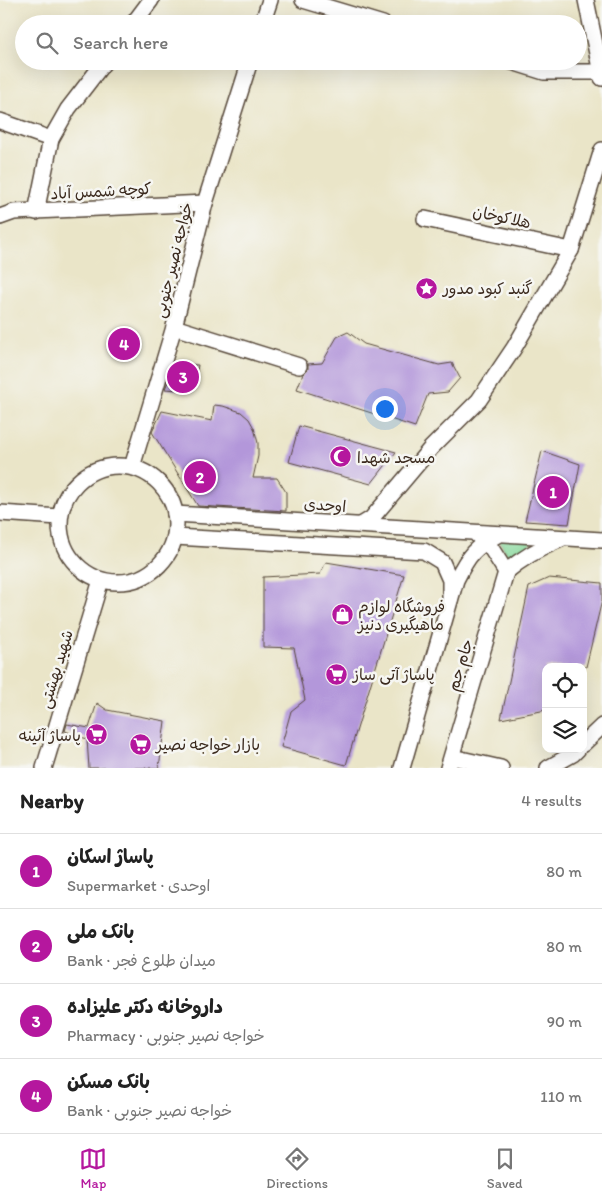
<!DOCTYPE html>
<html lang="en">
<head>
<meta charset="utf-8">
<style>
  body { margin:0; font-family:Itim,"Playpen Sans Arabic",sans-serif; background:#f6f6f6; color:#222 }
  .controls { position:absolute; right:15px; bottom:15px; display:grid; overflow:hidden; border-radius:10px; box-shadow:0 5px 20px #0002 }
  .controls button { width:45px; height:45px; display:grid; place-items:center; padding:0; border:0; border-bottom:1px solid #e0e0e0; background:#fff; color:#222; font:25px sans-serif }
  .you { position:absolute; left:384px; top:408px; width:18px; height:18px; margin:-12px; border:4px solid #fff; border-radius:50%; background:#1a73e8; box-shadow:0 0 0 8px #1a73e833 }
  .badge { display:grid; place-items:center; width:32px; height:32px; border-radius:50%; background:#b5179e; color:#fff; font-size:16px; font-weight:700 }
  .pin { position:absolute; translate:-50% -50%; border:2px solid #fff; box-shadow:0 1px 5px #0006 }
  .list { margin:0; padding:0; list-style:none }
  h2 { display:flex; justify-content:space-between; align-items:center; height:65px; margin:0; padding:0 20px; font-size:21px }
  h2 small { font-size:16px; font-weight:400; color:#767676 }
  .list li { display:grid; grid-template-columns:32px 1fr auto; gap:15px; align-items:center; box-sizing:border-box; height:75px; padding:0 20px; border-top:1px solid #e0e0e0 }
  .list b { display:block; font-size:19px; white-space:nowrap }
  .list p { margin:0; font-size:16px; white-space:nowrap; color:#767676 }
  .list em { font-size:16px; font-style:normal; color:#767676 }
  .icon { flex:none; width:28px; height:28px; fill:none; stroke:currentColor; stroke-width:2; stroke-linecap:round; stroke-linejoin:round }
  .map { position:relative; flex:none; width:602px; height:768px; overflow:hidden }
  .search { position:absolute; background:#fff; box-shadow:0 5px 20px #0002; left:15px; right:15px; top:15px; height:55px; display:flex; align-items:center; gap:12px; box-sizing:border-box; padding:0 18px; border-radius:28px; color:#767676; font-size:19px }
  .sheet { height:365px; background:#fff }
  nav { display:flex; justify-content:space-around; align-items:center; box-sizing:border-box; height:70px; border-top:1px solid #e0e0e0; background:#fff; font-size:14px; color:#767676 }
  nav a { display:grid; justify-items:center; gap:2px }
  nav .on { color:#b5179e }
  .map>svg:first-child { display:block }
  .green { fill:#83d799; stroke:#5f805c }
  .building { fill:#b397da }
  .lines { fill:none; stroke-linecap:round; stroke-linejoin:round }
  .minor-casing { stroke:#554638; stroke-width:18 }
  .minor { stroke:#fff; stroke-width:15 }
  .labels { text-anchor:middle; dominant-baseline:central; stroke-width:5; stroke-linejoin:round; paint-order:stroke }
  .street-label { font-size:16px; fill:#3b2a1e; stroke:#f6f6f2 }
  .poi-label { font-size:16px; fill:#3b2a1e; stroke:#f6f6f2; text-anchor:start }
</style>
</head>
<body>
<div class="map">
<svg width="602" height="768" viewBox="0 0 602 768">
  <rect width="100%" height="100%" fill="#f6f6f2"/>
  <filter id="ink" filterUnits="userSpaceOnUse"><feTurbulence type="fractalNoise" baseFrequency=".02" numOctaves="2"/><feDisplacementMap in="SourceGraphic" scale="10" xChannelSelector="R" yChannelSelector="G"/><feConvolveMatrix kernelMatrix="1 2 1 2 8 2 1 2 1" color-interpolation-filters="sRGB"/></filter>
  <filter id="wash" filterUnits="userSpaceOnUse"><feTurbulence type="fractalNoise" baseFrequency=".0096" numOctaves="4" result="noise"/><feDisplacementMap in="SourceGraphic" scale="20" xChannelSelector="R" yChannelSelector="G"/><feGaussianBlur stdDeviation="1.12" result="paint"/><feColorMatrix in="noise" values="0 0 0 0 0 0 0 0 0 0 0 0 0 0 0 0 0 1.4 0 .05"/><feComposite in="paint" operator="in"/></filter>
  <g filter="url(#wash)">
    <rect width="100%" height="100%" fill="#eae5c8"/>
    <path class="green" d="M497,537L535,539L516,558H509Z"/>
    <g id="blocks">
      <g class="building">
        <path d="M348,332L364,344L439,365L452,363L460,378L448,392L428,394L415,427L297,389L303,374L308,369V364L322,363L337,337Z"/>
        <path d="M175,364L198,365L193,391L165,389Z"/>
        <path d="M214,405L223,406L241,412L249,419L254,428L258,443V456L253,478H277L286,492V511L198,506L152,432L162,411L212,421Z"/>
        <path d="M299,426L396,452L371,484L289,462Z"/>
        <path d="M542,451L580,464L569,524L525,521Z"/>
        <path d="M326,562L404,575L346,765L281,747L291,711L305,700L294,648L263,647V577L320,574Z"/>
        <path d="M549,578L602,583V600L586,667H546V710L501,719L529,587Z"/>
        <path d="M97,703L107,710L165,721L159,768H89L87,739L65,731L67,724L89,728Z"/>
      </g>
    </g>
  </g>
  <g filter="url(#ink)">
    <use href="#blocks" fill-opacity="0" stroke="#554638" stroke-width="1"/>
    <g class="lines">
      <defs>
        <g id="minor">
          <path d="M303,0L383,24"/>
          <path d="M586,0L602,78"/>
          <path d="M133,24L151,0"/>
          <path d="M262,24L270,0"/>
          <path d="M509,61L544,72H602"/>
          <path d="M0,121L51,139"/>
          <path d="M36,212L51,139L68,109L105,61"/>
          <path d="M0,217L14,212L205,203"/>
          <path d="M425,219L571,250"/>
          <path d="M174,327L299,366"/>
          <circle cx="118" cy="524" r="58"/>
          <path d="M132,467L174,327L205,203L250,61"/>
          <path d="M0,513L59,517"/>
          <path d="M175,514L602,540"/>
          <path d="M361,525L371,519L431,448L479,400L514,348L571,250L602,150"/>
          <path d="M478,536L489,545L506,572"/>
          <path d="M175,537L424,551L442,562L450,580V600"/>
          <path d="M506,572C523,557 540,548 561,539"/>
          <path d="M583,744L602,726"/>
          <path d="M452,757L501,768"/>
          <path d="M44,768L101,580"/>
          <path d="M402,768L456,580C469,554 474,548 499,534"/>
          <path d="M448,768L506,572"/>
          <path d="M548,768L573,754L578,749"/>
        </g>
      </defs>
      <use href="#minor" class="minor-casing"/>
      <use href="#minor" class="minor"/>
    </g>
  </g>
  <defs>
    <symbol id="sight-disc" viewBox="-11 -11 22 22"><circle r="9.5" fill="#b5179e" stroke="#f6f6f2"/><path d="M0-6L1.8-2.2L6-1.7L2.9 1.2L3.7 5.4L0 3.3L-3.7 5.4L-2.9 1.2L-6-1.7L-1.8-2.2Z" fill="#fff"/></symbol>
    <symbol id="mosque-disc" viewBox="-11 -11 22 22"><circle r="9.5" fill="#b5179e" stroke="#f6f6f2"/><path d="M3.5-4.9A6 6 0 1 0 3.5 4.9A5 5 0 1 1 3.5-4.9Z" fill="#fff"/></symbol>
    <symbol id="shop-disc" viewBox="-11 -11 22 22"><circle r="9.5" fill="#b5179e" stroke="#f6f6f2"/><path d="M-5-2.5h2.3a2.7 3.5 0 0 1 5.4 0H5L5.5 6h-11ZM-1.5-2.5h3a1.5 2.3 0 0 0-3 0Z" fill="#fff"/></symbol>
    <symbol id="supermarket-disc" viewBox="-11 -11 22 22"><circle r="9.5" fill="#b5179e" stroke="#f6f6f2"/><path d="M-6-5.5h2.5l.6 2H6L4.5 2H-2.5L-4.4-4H-6ZM-1.5 3.2a1.3 1.3 0 1 0 .1 0ZM3 3.2a1.3 1.3 0 1 0 .1 0Z" fill="#fff"/></symbol>
  </defs>
  <g fill-rule="evenodd">
    <use href="#sight-disc" x="414" y="276" width="25" height="25"/>
    <use href="#mosque-disc" x="328" y="444" width="25" height="25"/>
    <use href="#shop-disc" x="330" y="602" width="25" height="25"/>
    <use href="#supermarket-disc" x="324" y="662" width="25" height="25"/>
    <use href="#supermarket-disc" x="84" y="722" width="25" height="25"/>
    <use href="#supermarket-disc" x="128" y="732" width="25" height="25"/>
  </g>
  <g class="labels">
    <g class="street-label">
      <text transform="translate(101 191) rotate(-3)">کوچه شمس آباد</text>
      <text transform="translate(502 217) rotate(12)">هلاکوخان</text>
      <text transform="translate(173 260) rotate(-76)">خواجه نصیر جنوبی</text>
      <text transform="translate(325 505) rotate(4)">اوحدی</text>
      <text transform="translate(460 665) rotate(-73)">جام جم</text>
      <text transform="translate(56 669) rotate(-73)">شهید بهشتی</text>
    </g>
    <g class="poi-label">
      <text x="443" y="288">گنبد کبود مدور</text>
      <text x="357" y="457">مسجد شهدا</text>
      <text x="358" y="606">فروشگاه لوازم<tspan x="358" dy="18">ماهیگیری دنیز</tspan></text>
      <text x="353" y="674">پاساژ آتی ساز</text>
      <text x="81" y="735" text-anchor="end">پاساژ آئینه</text>
      <text x="156" y="744">بازار خواجه نصیر</text>
    </g>
  </g>
</svg>
<div class="controls">
<button><svg class="icon" aria-label="locate" viewBox="0 0 24 24"><circle cx="12" cy="12" r="6"/><path d="M12 2v4M12 18v4M2 12h4M18 12h4"/></svg></button>
<button><svg class="icon" aria-label="layers" viewBox="0 0 24 24"><path d="M12 4l9 5-9 5-9-5zM3 14l9 5 9-5"/></svg></button>
</div>
<div class="you"></div>
<div class="pin badge" style="left:553px;top:492px">1</div>
<div class="pin badge" style="left:200px;top:477px">2</div>
<div class="pin badge" style="left:183px;top:377px">3</div>
<div class="pin badge" style="left:124px;top:344px">4</div>
<div class="search"><svg class="icon" aria-label="search" viewBox="0 0 24 24"><circle cx="10" cy="10" r="6"/><path d="M15 15l6 6"/></svg>Search here</div>
</div>
<section class="sheet">
<h2>Nearby<small>4 results</small></h2>
<ul class="list">
<li><span class="badge">1</span><div><b>پاساژ اسکان</b><p>Supermarket · اوحدی</p></div><em>80 m</em></li>
<li><span class="badge">2</span><div><b>بانک ملی</b><p>Bank · میدان طلوع فجر</p></div><em>80 m</em></li>
<li><span class="badge">3</span><div><b>داروخانه دکتر علیزاده</b><p>Pharmacy · خواجه نصیر جنوبی</p></div><em>90 m</em></li>
<li><span class="badge">4</span><div><b>بانک مسکن</b><p>Bank · خواجه نصیر جنوبی</p></div><em>110 m</em></li>
</ul>
</section>
<nav>
<a class="on"><svg class="icon" aria-label="map" viewBox="0 0 24 24"><path d="M3 6l6-2 6 2 6-2v14l-6 2-6-2-6 2zM9 4v14M15 6v14"/></svg>Map</a>
<a><svg class="icon" aria-label="directions" viewBox="0 0 24 24"><path d="M12 3l9 9-9 9-9-9zM9 14v-3h6M13 9l2 2-2 2"/></svg>Directions</a>
<a><svg class="icon" aria-label="saved" viewBox="0 0 24 24"><path d="M7 4h10v16l-5-4-5 4z"/></svg>Saved</a>
</nav>
</body>
</html>
